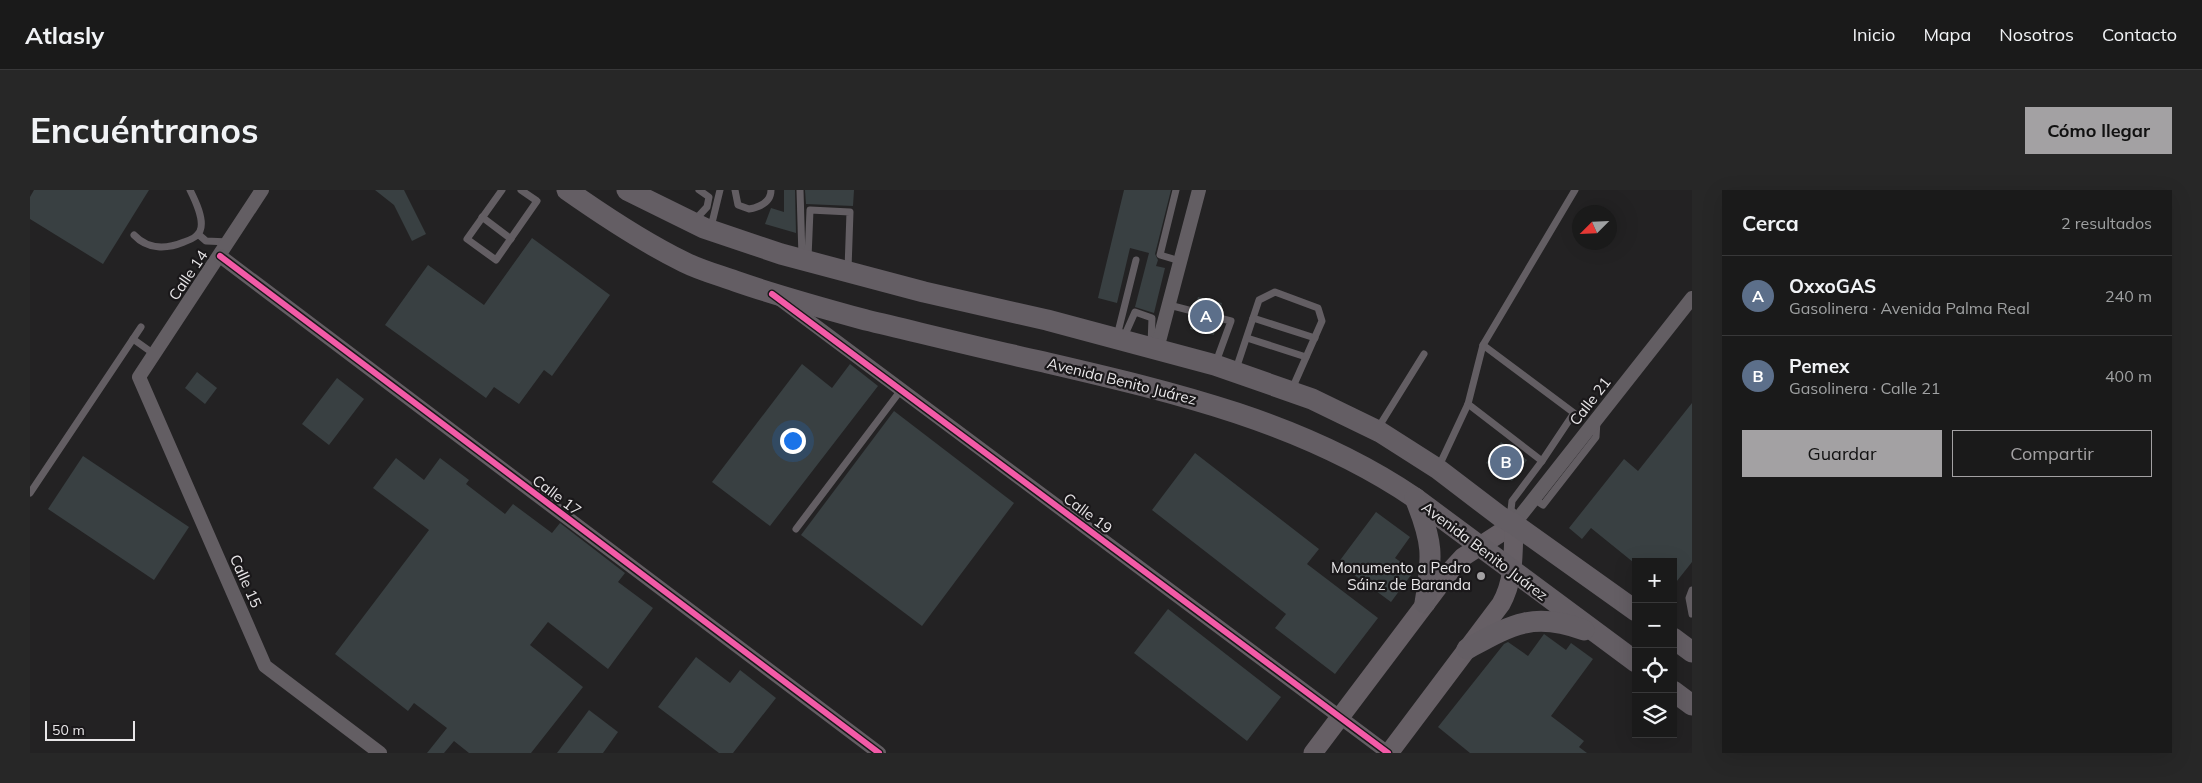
<!DOCTYPE html>
<html lang="es">
<head>
<meta charset="utf-8">
<style>
  body { margin:0; font-family:Mulish,sans-serif; background:#272727; color:#f1f3f6 }
  .controls { position:absolute; right:15px; bottom:15px; display:grid; overflow:hidden; border-radius:0px; box-shadow:0 5px 20px #0002 }
  .controls button { width:45px; height:45px; display:grid; place-items:center; padding:0; border:0; border-bottom:1px solid #383839; background:#1a1a1a; color:#f1f3f6; font:25px sans-serif }
  .compass { position:absolute; left:1542px; top:15px; width:45px; height:45px; border-radius:50%; background:#1a1a1a; box-shadow:0 5px 20px #0002; rotate:246deg }
  .scale { position:absolute; left:15px; bottom:12px; width:90px; box-sizing:border-box; padding-left:5px; border:2px solid #e8e6e8; border-top:0; font-size:14px; line-height:18px; white-space:nowrap; color:#e8e6e8; -webkit-text-stroke:4px #1a181a; paint-order:stroke }
  .you { position:absolute; left:762px; top:250px; width:18px; height:18px; margin:-12px; border:4px solid #fff; border-radius:50%; background:#1a73e8; box-shadow:0 0 0 8px #1a73e833 }
  .badge { display:grid; place-items:center; width:32px; height:32px; border-radius:50%; background:#a3a1a3; color:#fff; font-size:16px; font-weight:700 }
  .pin { position:absolute; translate:-50% -50%; border:2px solid #fff; box-shadow:0 1px 5px #0006 }
  .list { margin:0; padding:0; list-style:none }
  h2 { display:flex; justify-content:space-between; align-items:center; height:65px; margin:0; padding:0 20px; font-size:21px }
  h2 small { font-size:16px; font-weight:400; color:#9fa1a2 }
  .list li { display:grid; grid-template-columns:32px 1fr auto; gap:15px; align-items:center; box-sizing:border-box; height:80px; padding:0 20px; border-top:1px solid #383839 }
  .list b { display:block; font-size:19px; white-space:nowrap }
  .list p { margin:0; font-size:16px; white-space:nowrap; color:#9fa1a2 }
  .list em { font-size:16px; font-style:normal; color:#9fa1a2 }
  .actions { display:flex; gap:10px; padding:15px 20px }
  .actions a { flex:1; padding:11px 0; border:1px solid #a3a1a3; border-radius:0px; text-align:center; font-size:18px; color:#a3a1a3 }
  .actions .main { background:#a3a1a3; color:#111 }
  .icon { flex:none; width:28px; height:28px; fill:none; stroke:currentColor; stroke-width:2; stroke-linecap:round; stroke-linejoin:round }
  .map { position:relative; flex:none; width:1662px; height:563px; overflow:hidden; border-radius:0px }
  header { display:flex; align-items:center; gap:30px; box-sizing:border-box; height:70px; padding:0 25px; background:#1a1a1a; border-bottom:1px solid #383839 }
  header strong { font-size:24px }
  nav { display:flex; gap:28px; margin-inline-start:auto; font-size:18px }
  .intro { display:flex; align-items:center; justify-content:space-between; box-sizing:border-box; height:120px; padding:0 30px }
  h1 { margin:0; font-size:35px }
  .button { padding:12px 22px; border-radius:0px; background:#a3a1a3; color:#111; font-size:18px; font-weight:700 }
  main { display:flex; gap:30px; padding:0 30px }
  aside { flex:1; background:#1a1a1a; border-radius:0px; box-shadow:0 5px 20px #0002 }
  .map>svg:first-child { display:block }
  .building { fill:#394042 }
  .lines { fill:none; stroke-linecap:round; stroke-linejoin:round }
  .lane { stroke:#635e63; stroke-width:7 }
  .street { stroke:#635e63; stroke-width:14 }
  .secondary { stroke:#665f65; stroke-width:19 }
  .primary { stroke:#645e64; stroke-width:21 }
  .cycleway-casing { stroke:#1a181a; stroke-width:9 }
  .cycleway { stroke:#f35aa7; stroke-width:6 }
  .poi-dot { fill:#a3a1a3; stroke:#1a181a; stroke-width:2 }
  .labels { text-anchor:middle; dominant-baseline:central; stroke-width:4.5; stroke-linejoin:round; paint-order:stroke }
  .street-label { font-size:15px; fill:#e8e6e8; stroke:#1a181a }
  .poi-label { font-size:15px; fill:#e8e6e8; stroke:#1a181a; text-anchor:end }
</style>
</head>
<body>
<header>
<strong>Atlasly</strong>
<nav><a>Inicio</a><a>Mapa</a><a>Nosotros</a><a>Contacto</a></nav>
</header>
<div class="intro"><h1>Encuéntranos</h1><a class="button">Cómo llegar</a></div>
<main>
<div class="map">
<svg width="1662" height="563" viewBox="0 0 1662 563">
  <rect width="100%" height="100%" fill="#232223"/>
  <g class="building">
    <path d="M4,0H119L73,74L0,29V7Z"/>
    <path d="M345,0H374L396,44L382,51L364,15Z"/>
    <path d="M754,0H765L766,43L735,34L741,18L754,22Z"/>
    <path d="M775,0H824L823,16L776,14Z"/>
    <path d="M1094,0H1141L1125,64L1128,70L1126,76L1135,78L1124,123L1105,117L1119,63L1100,58L1087,113L1068,108Z"/>
    <path d="M502,48L580,105L522,186L514,180L489,214L464,197L456,208L355,135L398,75L454,115Z"/>
    <path d="M1168,107L1192,113L1190,123L1165,116Z"/>
    <path d="M1163,127L1187,133L1184,145L1160,139Z"/>
    <path d="M772,174L802,198L820,174L848,196L740,336L682,292Z"/>
    <path d="M167,182L187,198L175,214L155,198Z"/>
    <path d="M307,188L334,209L299,255L272,234Z"/>
    <path d="M1662,213V372L1643,396V372H1603L1561,338L1552,349L1539,338L1594,269L1608,281Z"/>
    <path d="M864,221L984,313L892,436L771,345Z"/>
    <path d="M1471,252L1497,270L1482,291L1456,273Z"/>
    <path d="M1165,263L1289,359L1277,374L1348,428L1305,484L1245,438L1256,424L1122,320Z"/>
    <path d="M53,266L159,337L124,390L18,319Z"/>
    <path d="M366,268L394,290L410,268L439,290L436,294L475,324L483,314L522,343L530,333L595,383L588,392L623,418L578,479L518,432L500,455L553,497L501,563H439L424,551L414,563H397L417,538L384,513L378,521L305,464L399,340L343,298Z"/>
    <path d="M1346,322L1380,347L1365,368L1384,381L1361,412L1308,373Z"/>
    <path d="M1138,419L1251,507L1217,551L1104,463Z"/>
    <path d="M1514,444L1536,460L1541,453L1563,469L1521,526L1554,551L1549,557L1557,563H1440L1408,537L1474,454L1478,452L1498,466Z"/>
    <path d="M666,467L700,493L710,480L746,508L703,563H689L628,517Z"/>
    <path d="M559,520L588,542L573,563H527Z"/>
  </g>
  <g class="lines">
    <g class="lane">
      <path d="M472,0L437,49L466,70L507,11L491,0"/>
      <path d="M705,0L708,15L719,19C730,17 741,12 741,0"/>
      <path d="M770,0L772,67"/>
      <path d="M1146,0L1130,65L1150,71"/>
      <path d="M452,27L481,49"/>
      <path d="M664,31L677,17L679,7L669,0"/>
      <path d="M681,37L690,0"/>
      <path d="M168,44L176,51L199,52"/>
      <path d="M104,45C118,60 137,59 154,52C160,50 168,47 170,41C175,30 165,10 160,0"/>
      <path d="M778,68L780,20L820,22L818,79"/>
      <path d="M1139,115L1201,131L1186,172"/>
      <path d="M1223,128L1285,148"/>
      <path d="M1087,146L1106,70"/>
      <path d="M1217,148L1276,167"/>
      <path d="M103,149L124,164"/>
      <path d="M1093,149L1105,122L1122,128L1121,155"/>
      <path d="M1453,155L1544,223L1512,271L1482,311L1481,320L1488,326"/>
      <path d="M1206,179L1229,110L1245,102L1288,118L1292,131L1262,199"/>
      <path d="M1438,214L1512,271"/>
      <path d="M1348,238L1394,164"/>
      <path d="M1409,276L1438,214L1453,155L1545,0"/>
      <path d="M0,303L111,137"/>
      <path d="M1504,309L1513,315L1566,247L1567,231"/>
      <path d="M766,339L871,200"/>
      <path d="M1662,400L1659,408L1662,424"/>
    </g>
    <g class="street">
      <path d="M232,0L109,187L235,476L350,563"/>
      <path d="M190,66L849,563"/>
      <path d="M751,110L1358,563"/>
      <path d="M1127,159L1169,0"/>
      <path d="M1484,334L1662,108"/>
    </g>
    <g class="secondary">
      <path d="M1283,563L1421,380L1433,367L1484,334"/>
      <path d="M1359,563L1471,414C1485,389 1483,362 1484,334"/>
    </g>
    <g class="primary">
      <path d="M537,0C574,26 613,52 654,72C670,80 688,85 705,91C748,106 792,118 836,130C895,144 955,159 1014,172C1143,202 1273,232 1385,308L1606,472"/>
      <path d="M597,0L674,38L751,64L894,102L1017,130L1185,175L1282,209L1350,242L1408,279L1471,327L1484,334L1606,421"/>
      <path d="M1385,308C1403,352 1403,366 1395,413"/>
      <path d="M1643,448L1662,462"/>
      <path d="M1437,459C1481,435 1503,421 1554,440"/>
      <path d="M1643,501L1662,515"/>
    </g>
    <defs>
      <g id="cycleway">
        <path d="M190,66L849,563"/>
        <path d="M742,104L1358,563"/>
      </g>
    </defs>
    <use href="#cycleway" class="cycleway-casing"/>
    <use href="#cycleway" class="cycleway"/>
  </g>
  <circle class="poi-dot" cx="1451" cy="386" r="5"/>
  <g class="labels">
    <g class="street-label">
      <text transform="translate(158 85) rotate(-56)">Calle 14</text>
      <text transform="translate(1092 191) rotate(14)">Avenida Benito Juárez</text>
      <text transform="translate(1560 211) rotate(-52)">Calle 21</text>
      <text transform="translate(527 305) rotate(37)">Calle 17</text>
      <text transform="translate(1058 323) rotate(37)">Calle 19</text>
      <text transform="translate(1455 361) rotate(37)">Avenida Benito Juárez</text>
      <text transform="translate(216 391) rotate(66)">Calle 15</text>
    </g>
    <g class="poi-label">
      <text x="1441" y="377">Monumento a Pedro<tspan x="1441" dy="17">Sáinz de Baranda</tspan></text>
    </g>
  </g>
</svg>
<div class="controls">
<button>+</button>
<button>−</button>
<button><svg class="icon" aria-label="locate" viewBox="0 0 24 24"><circle cx="12" cy="12" r="6"/><path d="M12 2v4M12 18v4M2 12h4M18 12h4"/></svg></button>
<button><svg class="icon" aria-label="layers" viewBox="0 0 24 24"><path d="M12 4l9 5-9 5-9-5zM3 14l9 5 9-5"/></svg></button>
</div>
<svg class="compass" viewBox="-18 -18 36 36"><path d="M0-13l5 13h-10z" fill="#e53935"/><path d="M0 13l5-13h-10z" fill="#9fa1a2"/></svg>
<div class="scale">50 m</div>
<div class="you"></div>
<div class="pin badge" style="left:1176px;top:126px;background:#5c6f8a">A</div>
<div class="pin badge" style="left:1476px;top:272px;background:#5c6f8a">B</div>
</div>
<aside>
<h2>Cerca<small>2 resultados</small></h2>
<ul class="list">
<li><span class="badge" style="background:#5c6f8a">A</span><div><b>OxxoGAS</b><p>Gasolinera · Avenida Palma Real</p></div><em>240 m</em></li>
<li><span class="badge" style="background:#5c6f8a">B</span><div><b>Pemex</b><p>Gasolinera · Calle 21</p></div><em>400 m</em></li>
</ul>
<div class="actions"><a class="main">Guardar</a><a>Compartir</a></div>
</aside>
</main>
</body>
</html>
